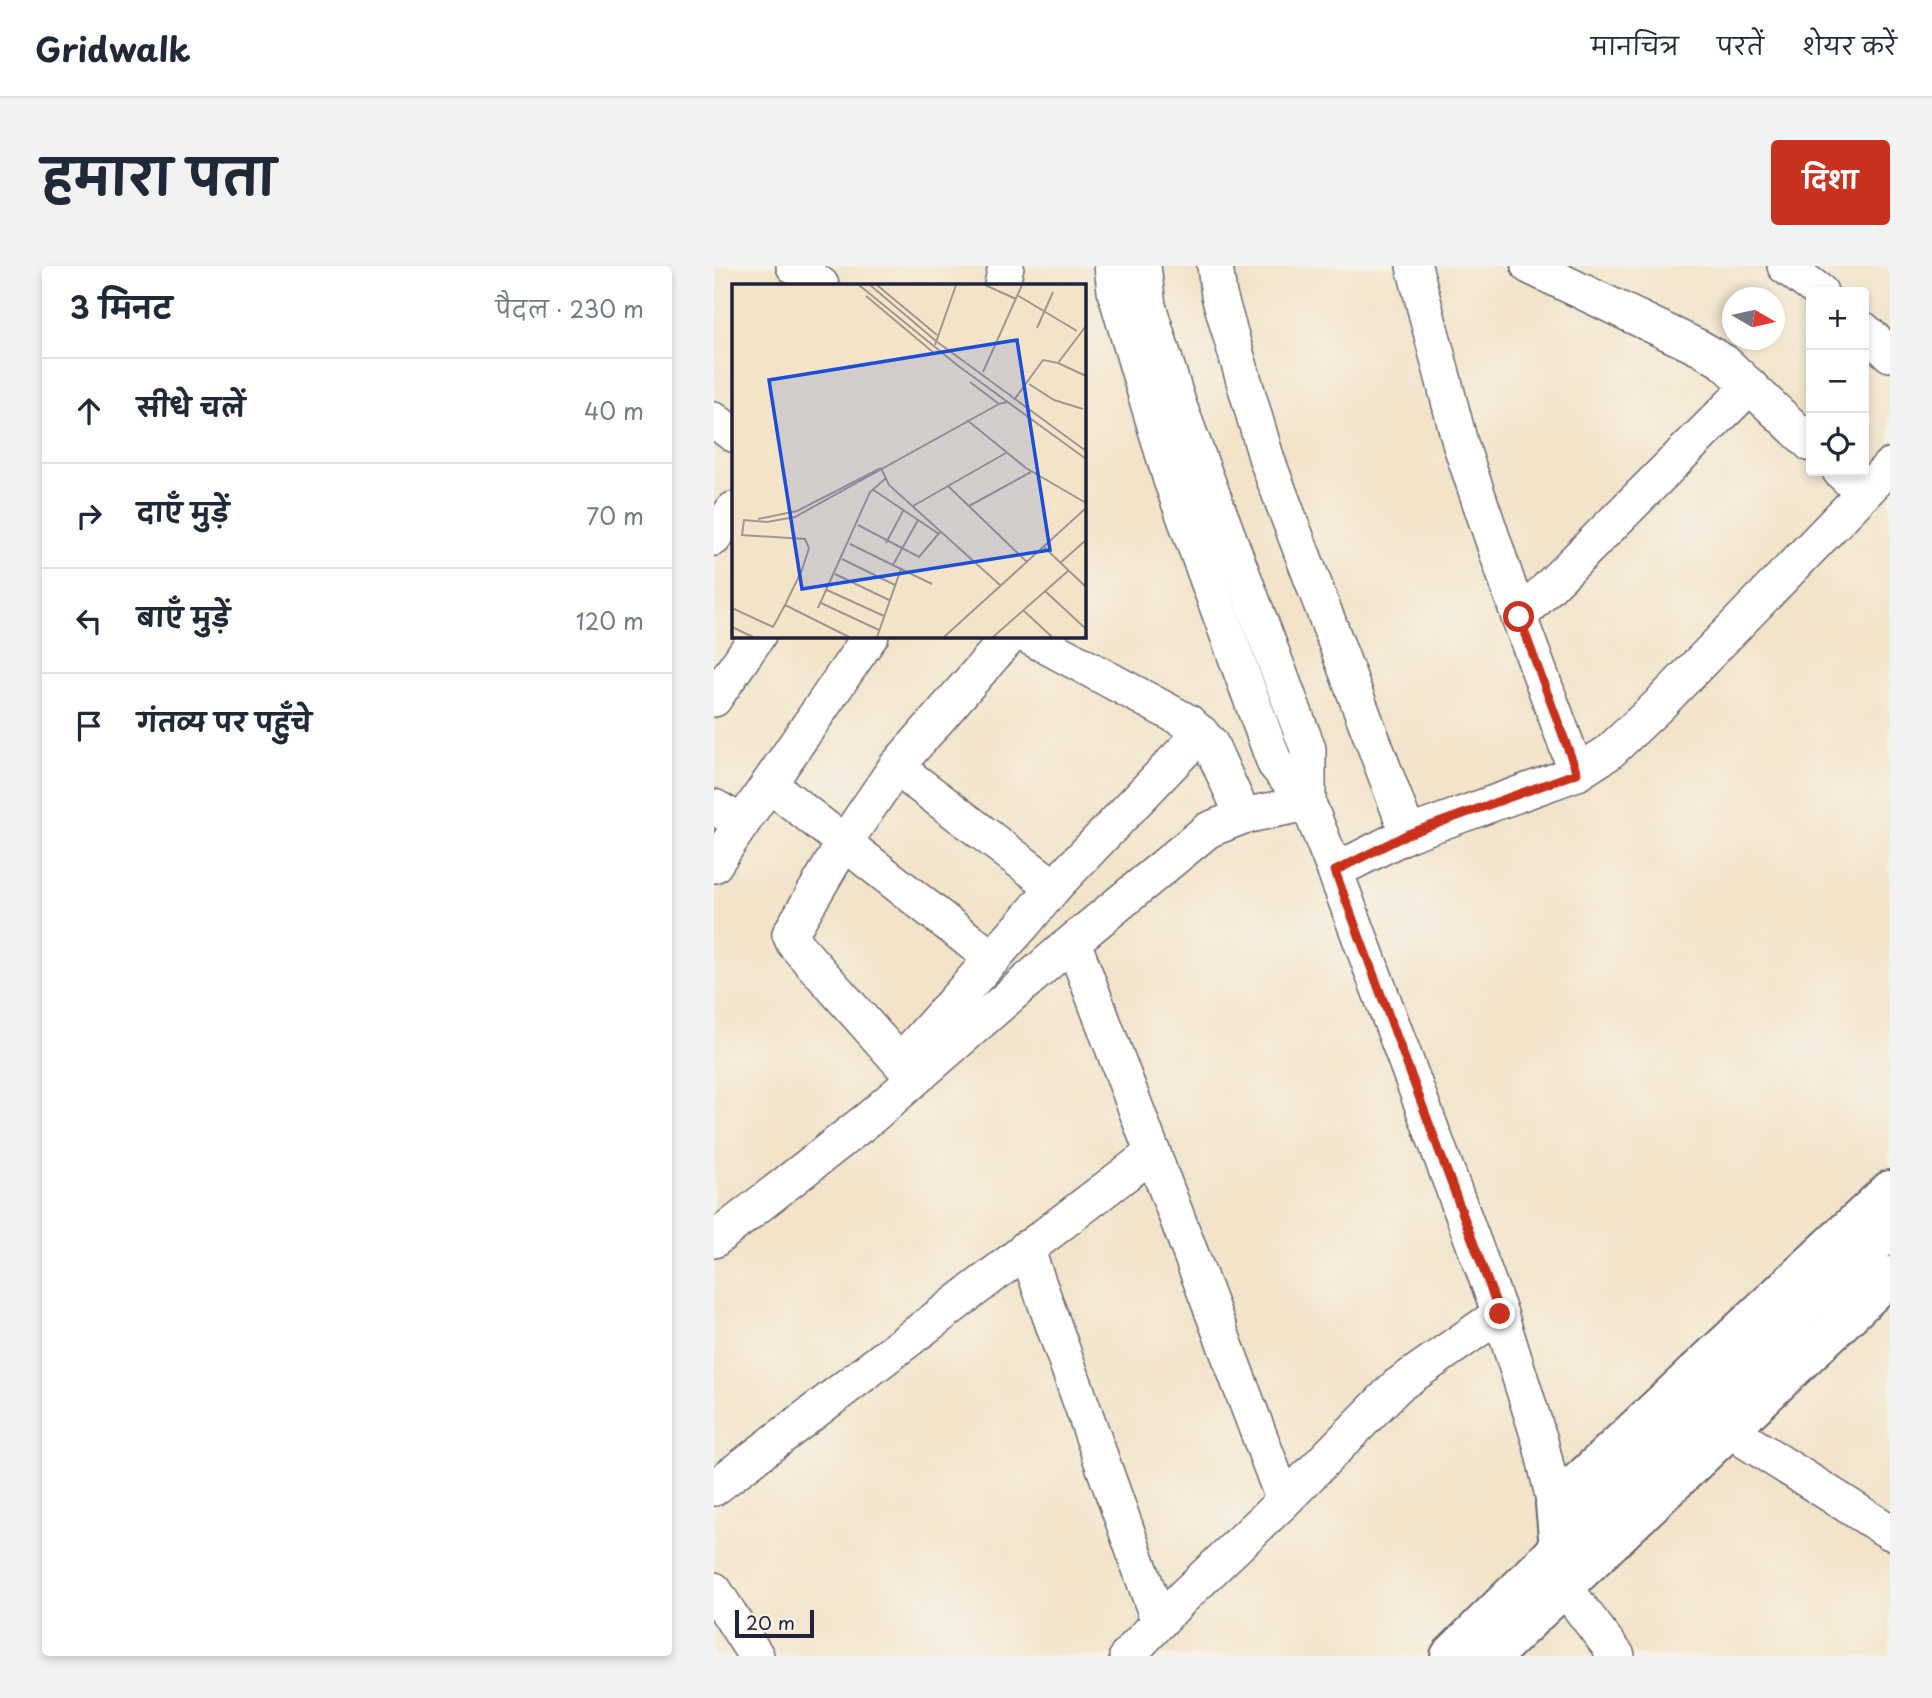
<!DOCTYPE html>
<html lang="hi">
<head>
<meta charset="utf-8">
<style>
  body { margin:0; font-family:"Playpen Sans","Playpen Sans Deva",sans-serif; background:#f2f2f3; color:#1f2937 }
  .controls { position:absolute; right:21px; top:21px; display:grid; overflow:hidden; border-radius:7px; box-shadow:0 4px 10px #0003 }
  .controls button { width:63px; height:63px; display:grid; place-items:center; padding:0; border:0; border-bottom:2px solid #e0e1e3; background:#fff; color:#1f2937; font:35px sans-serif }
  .compass { position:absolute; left:1008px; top:21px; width:63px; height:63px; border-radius:50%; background:#fff; box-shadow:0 4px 10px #0003; rotate:99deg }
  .scale { position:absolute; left:21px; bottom:18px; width:79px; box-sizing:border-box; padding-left:7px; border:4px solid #22223b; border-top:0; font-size:19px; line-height:24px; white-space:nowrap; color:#22223b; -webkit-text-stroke:5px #f7f3e8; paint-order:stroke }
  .stop { position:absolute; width:21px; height:21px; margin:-16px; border:5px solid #c8321e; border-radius:50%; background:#fff }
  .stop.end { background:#c8321e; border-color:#fff; box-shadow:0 2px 7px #0008 }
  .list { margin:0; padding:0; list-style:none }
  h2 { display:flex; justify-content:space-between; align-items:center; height:91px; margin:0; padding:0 28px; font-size:30px }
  h2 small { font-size:23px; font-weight:400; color:#747a83 }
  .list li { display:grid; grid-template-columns:46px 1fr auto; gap:21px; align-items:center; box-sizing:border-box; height:105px; padding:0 28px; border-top:2px solid #e0e1e3 }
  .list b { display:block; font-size:26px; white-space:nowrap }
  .list em { font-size:23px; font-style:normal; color:#747a83 }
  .icon { flex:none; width:38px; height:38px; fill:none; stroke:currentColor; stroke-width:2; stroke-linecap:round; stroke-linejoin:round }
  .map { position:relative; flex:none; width:1176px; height:1390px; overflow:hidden; border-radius:7px }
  header { display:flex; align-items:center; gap:42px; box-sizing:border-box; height:98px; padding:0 35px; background:#fff; border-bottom:2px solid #e0e1e3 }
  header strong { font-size:33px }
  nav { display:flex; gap:38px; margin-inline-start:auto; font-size:24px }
  .intro { display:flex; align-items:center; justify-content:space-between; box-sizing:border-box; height:168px; padding:0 42px }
  h1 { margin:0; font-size:49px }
  .button { padding:18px 32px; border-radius:7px; background:#c8321e; color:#fff; font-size:24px; font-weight:700 }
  main { display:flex; gap:42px; padding:0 42px }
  aside { flex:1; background:#fff; border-radius:7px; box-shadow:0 4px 10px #0003 }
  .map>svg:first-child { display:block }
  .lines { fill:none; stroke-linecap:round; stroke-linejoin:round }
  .minor-casing { stroke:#6b666d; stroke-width:38 }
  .major-casing { stroke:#6b666d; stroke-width:42 }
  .minor { stroke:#fff; stroke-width:35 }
  .major { stroke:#fff; stroke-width:38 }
  .route { stroke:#c8321e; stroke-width:9 }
  .inset-road { fill:none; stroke:#9f9690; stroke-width:2 }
  .view { fill:#1d4ed8; fill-opacity:0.15; stroke:#1d4ed8; stroke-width:3.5 }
  .inset-edge { fill:none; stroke:#22223b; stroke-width:3.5 }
</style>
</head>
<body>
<header>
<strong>Gridwalk</strong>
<nav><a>मानचित्र</a><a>परतें</a><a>शेयर करें</a></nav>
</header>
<div class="intro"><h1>हमारा पता</h1><a class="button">दिशा</a></div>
<main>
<aside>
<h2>3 मिनट<small>पैदल · 230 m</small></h2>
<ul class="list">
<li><svg class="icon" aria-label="ahead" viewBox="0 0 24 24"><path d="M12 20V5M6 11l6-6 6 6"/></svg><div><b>सीधे चलें</b></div><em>40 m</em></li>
<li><svg class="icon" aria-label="right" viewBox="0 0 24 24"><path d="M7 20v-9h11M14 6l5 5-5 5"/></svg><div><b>दाएँ मुड़ें</b></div><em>70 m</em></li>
<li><svg class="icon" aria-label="left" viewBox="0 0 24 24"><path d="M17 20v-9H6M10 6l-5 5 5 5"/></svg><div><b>बाएँ मुड़ें</b></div><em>120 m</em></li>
<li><svg class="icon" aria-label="arrive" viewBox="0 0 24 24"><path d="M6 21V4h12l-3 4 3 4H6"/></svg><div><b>गंतव्य पर पहुँचे</b></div></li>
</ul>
</aside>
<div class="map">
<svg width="1176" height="1390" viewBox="0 0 1176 1390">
  <rect width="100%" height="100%" fill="#f7f3e8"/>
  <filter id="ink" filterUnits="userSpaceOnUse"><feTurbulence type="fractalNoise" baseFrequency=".0143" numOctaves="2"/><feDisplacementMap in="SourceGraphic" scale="14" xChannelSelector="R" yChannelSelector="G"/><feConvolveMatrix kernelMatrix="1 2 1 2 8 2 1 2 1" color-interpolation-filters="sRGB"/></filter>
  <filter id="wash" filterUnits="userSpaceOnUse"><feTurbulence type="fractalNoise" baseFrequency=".00686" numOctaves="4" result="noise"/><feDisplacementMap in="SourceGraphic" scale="28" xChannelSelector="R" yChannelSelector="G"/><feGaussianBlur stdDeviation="1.57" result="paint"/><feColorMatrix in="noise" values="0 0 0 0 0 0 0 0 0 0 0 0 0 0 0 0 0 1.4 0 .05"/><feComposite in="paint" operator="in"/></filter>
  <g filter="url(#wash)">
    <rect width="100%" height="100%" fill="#f2e3c9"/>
  </g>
  <g filter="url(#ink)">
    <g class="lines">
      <defs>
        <g id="minor">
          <path d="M80,0L107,19"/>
          <path d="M398,0L401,25L457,214L561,498L594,537L621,605L786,1048L826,1175L841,1238"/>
          <path d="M429,0L434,40L465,140L594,483V537"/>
          <path d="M501,0L505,29L553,194L694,568"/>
          <path d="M700,0L746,177L805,351L863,507"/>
          <path d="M815,0L986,82L1010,96L1097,178"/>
          <path d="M1071,0L1106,26"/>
          <path d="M288,19L292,0"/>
          <path d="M1150,64L1176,88"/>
          <path d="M0,154L19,168"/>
          <path d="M1126,205L1150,227"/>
          <path d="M0,272L19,244"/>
          <path d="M805,351L1036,120"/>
          <path d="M312,369L474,456L496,477L529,550"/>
          <path d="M0,433L44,369"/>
          <path d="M182,501L340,621"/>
          <path d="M55,518L279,693"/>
          <path d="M0,541L28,557L0,599"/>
          <path d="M28,557L157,369"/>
          <path d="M621,605L694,568L863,507L894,487L944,440L1176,200"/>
          <path d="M359,676L570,1235"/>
          <path d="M186,796L311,656L340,621L487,467"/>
          <path d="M200,812L80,677L76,668L130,577L182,501L297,369"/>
          <path d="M0,974L157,851L345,687L494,564L529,550L594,537"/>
          <path d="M312,982L445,1356"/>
          <path d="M1032,1175L1176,1266"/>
          <path d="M0,1222L439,887"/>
          <path d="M851,1322L903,1390"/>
          <path d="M0,1324L42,1390"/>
          <path d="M413,1390L469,1331L570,1235L683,1120L786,1048"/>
        </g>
        <g id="major">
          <path d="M845,1282L841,1238L1176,924"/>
          <path d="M736,1390L1091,1039L1176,964"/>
          <path d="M778,1390L1176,1010"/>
        </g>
      </defs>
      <use href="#minor" class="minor-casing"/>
      <use href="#major" class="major-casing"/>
      <use href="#minor" class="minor"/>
      <use href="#major" class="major"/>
    </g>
  </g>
  <g class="lines" filter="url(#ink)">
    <path class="route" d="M786,1048L621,605L694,568L863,507L805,351"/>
  </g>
  <g transform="translate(18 18)">
    <rect width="354" height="354" fill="#f2e3c9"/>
    <path class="inset-road" d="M127,1L225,81L354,175M138,1L204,57L354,167M145,1L205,51M253,1L284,15M285,11L345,47M134,12L202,69M305,44L321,8M203,61L224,1M326,79L354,92M251,88L290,1M238,98L267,120L275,118M297,100L322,116L351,125M282,116L311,76L326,79L354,42M235,136L294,184L354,219M149,184L157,201L268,301M216,202L295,278M140,205L207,250M181,222L274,169M237,222L299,188M26,235L65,227L149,184M126,241L187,273L209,247M154,259L171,227M118,260L169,285M312,263L354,303M110,275L163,301M328,279L354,256M161,281L186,236M103,290L157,316M95,306L152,332M313,307L354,345M89,319L147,346M0,324L41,343L53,321M86,324L138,208L153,195M291,326L320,353M0,343L21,353M117,353L53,321L70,286L77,264L73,255L10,251L12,236L35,238L63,233L267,120M145,353L169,285L200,300M212,353L354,224M261,353L336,287"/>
    <path class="view" d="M285,56L318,266L70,305L37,96Z"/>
    <rect width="354" height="354" class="inset-edge"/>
  </g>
</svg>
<div class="controls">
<button>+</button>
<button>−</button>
<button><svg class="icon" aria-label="locate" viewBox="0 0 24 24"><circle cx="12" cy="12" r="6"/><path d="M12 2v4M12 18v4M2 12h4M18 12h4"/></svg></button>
</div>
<svg class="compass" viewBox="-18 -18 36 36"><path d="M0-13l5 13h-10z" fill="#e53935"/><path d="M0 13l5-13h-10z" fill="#747a83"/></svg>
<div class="scale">20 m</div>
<div class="stop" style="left:805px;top:351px"></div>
<div class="stop end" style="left:786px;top:1048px"></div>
</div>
</main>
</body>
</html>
